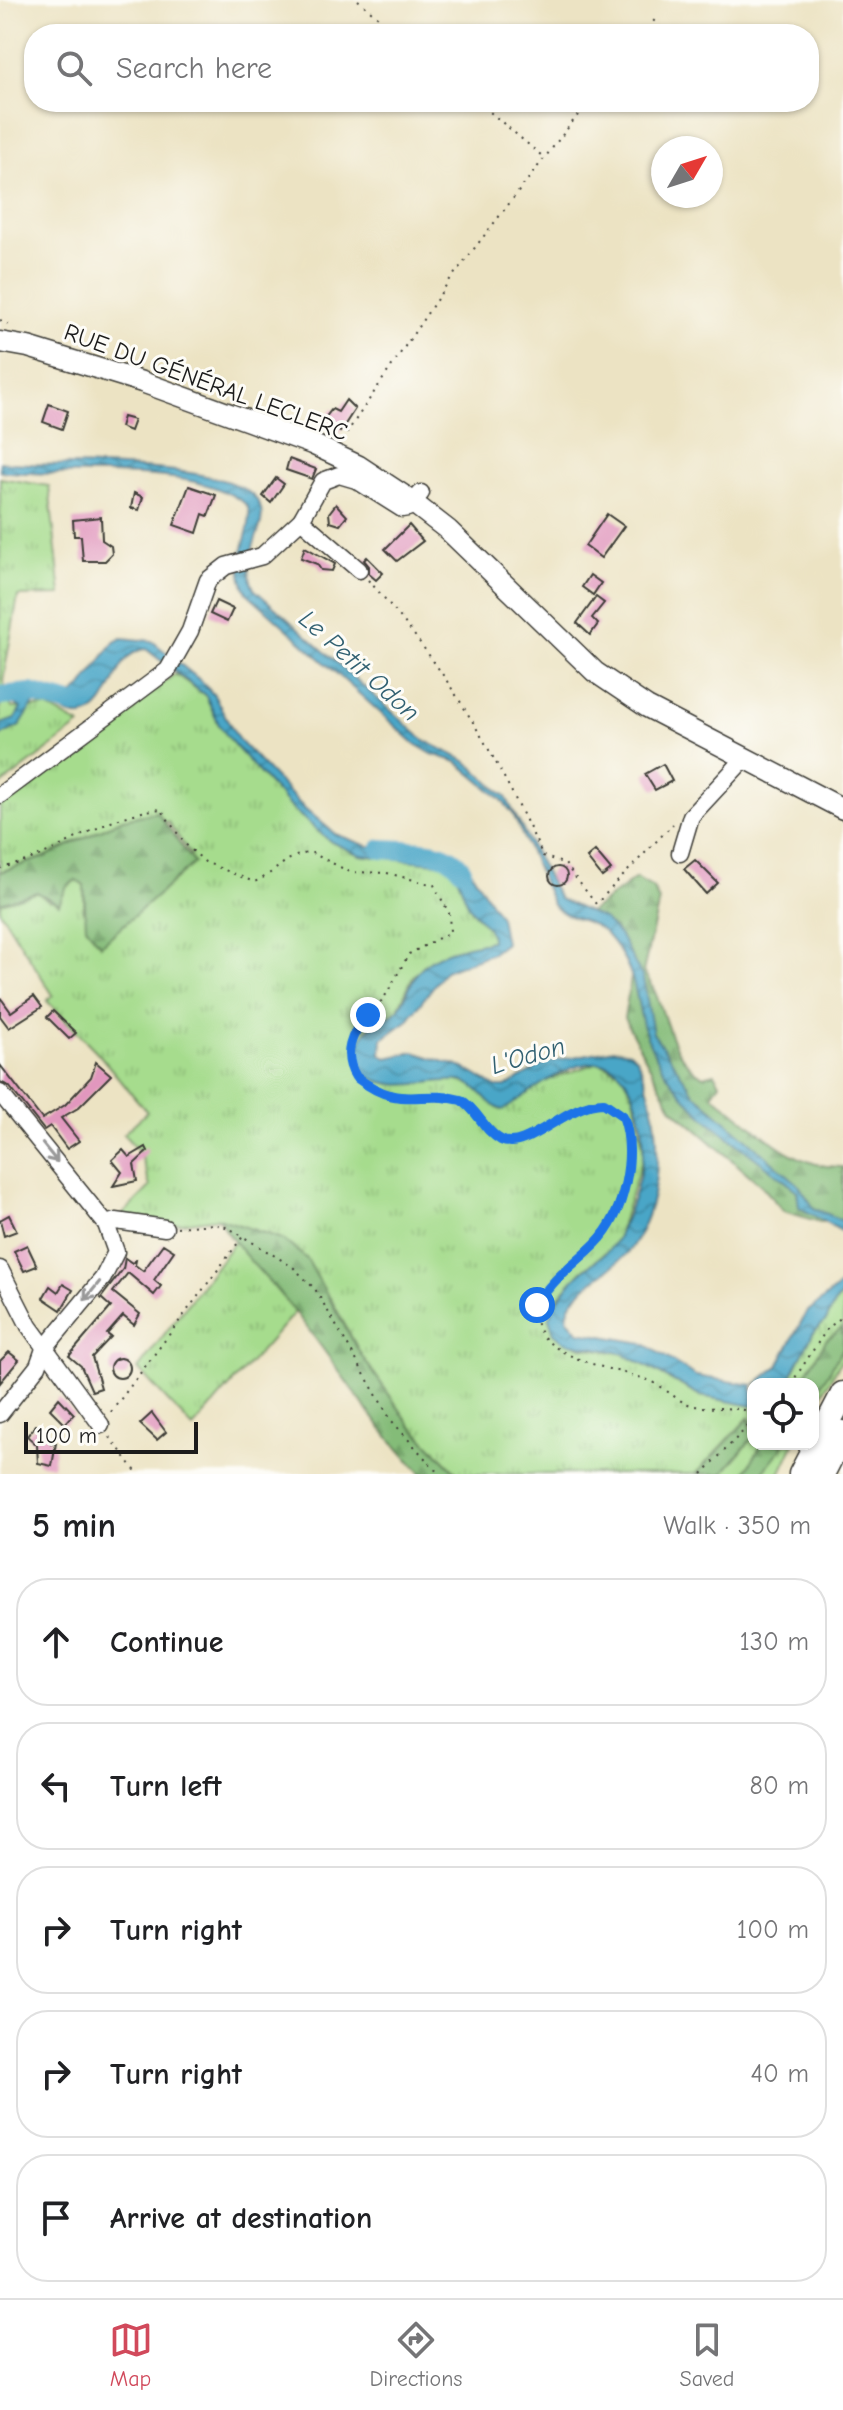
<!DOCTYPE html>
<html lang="en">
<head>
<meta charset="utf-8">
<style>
  body { margin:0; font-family:"Comic Neue",sans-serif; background:#f6f6f6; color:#202124 }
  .controls { position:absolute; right:24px; bottom:24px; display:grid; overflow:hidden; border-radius:16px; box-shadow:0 2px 6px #0004 }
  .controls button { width:72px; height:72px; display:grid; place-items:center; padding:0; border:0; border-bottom:2px solid #e0e0e0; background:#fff; color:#202124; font:40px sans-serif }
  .compass { position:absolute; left:651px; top:136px; width:72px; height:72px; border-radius:50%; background:#fff; box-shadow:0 2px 6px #0004; rotate:51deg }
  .scale { position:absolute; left:24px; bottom:20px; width:174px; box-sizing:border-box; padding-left:8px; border:4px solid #1c1c1c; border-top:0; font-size:22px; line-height:28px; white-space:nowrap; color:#1c1c1c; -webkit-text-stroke:6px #fdfcf7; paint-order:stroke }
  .stop { position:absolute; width:24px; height:24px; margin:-18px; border:6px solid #1a73e8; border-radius:50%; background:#fff }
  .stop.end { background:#1a73e8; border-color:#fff; box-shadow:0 2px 8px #0008 }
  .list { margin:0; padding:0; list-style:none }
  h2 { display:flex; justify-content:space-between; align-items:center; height:104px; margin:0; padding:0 32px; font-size:34px }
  h2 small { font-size:26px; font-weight:400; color:#757577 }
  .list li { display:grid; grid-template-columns:52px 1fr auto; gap:24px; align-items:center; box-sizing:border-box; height:128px; margin:0 16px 16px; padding:0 16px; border:2px solid #e0e0e0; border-radius:32px }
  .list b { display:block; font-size:30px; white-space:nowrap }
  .list em { font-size:26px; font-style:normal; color:#757577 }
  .icon { flex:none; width:44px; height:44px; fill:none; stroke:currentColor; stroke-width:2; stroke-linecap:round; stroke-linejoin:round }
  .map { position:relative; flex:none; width:843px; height:1474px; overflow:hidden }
  .search { position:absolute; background:#fff; box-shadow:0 2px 6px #0004; left:24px; right:24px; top:24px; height:88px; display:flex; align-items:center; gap:20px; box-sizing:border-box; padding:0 28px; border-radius:32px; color:#757577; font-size:30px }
  .sheet { height:824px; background:#fff }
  nav { display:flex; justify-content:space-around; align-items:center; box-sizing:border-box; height:112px; border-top:2px solid #e0e0e0; background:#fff; font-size:22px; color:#757577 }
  nav a { display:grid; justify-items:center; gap:4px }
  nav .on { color:#d1495b }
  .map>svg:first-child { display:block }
  .grass { fill:url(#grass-tufts); stroke:#617c54; stroke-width:2 }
  .forest { fill:url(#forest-firs); stroke:#506c4a; stroke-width:2 }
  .water { fill:url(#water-waves); stroke:#326172; stroke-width:2 }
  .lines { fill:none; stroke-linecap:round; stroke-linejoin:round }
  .river { stroke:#48a6c7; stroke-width:20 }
  .building { fill:#e197be }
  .minor-casing { stroke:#3b3a35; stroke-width:19 }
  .major-casing { stroke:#3b3a35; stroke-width:23 }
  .highway-casing { stroke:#3b3a35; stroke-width:27 }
  .path { stroke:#3b3a35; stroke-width:2; stroke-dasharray:2 6; stroke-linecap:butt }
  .minor { stroke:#fff; stroke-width:16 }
  .major { stroke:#fff; stroke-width:20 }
  .highway { stroke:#fff; stroke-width:24 }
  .oneway { stroke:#999 }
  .route { stroke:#1a73e8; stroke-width:10 }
  .labels { text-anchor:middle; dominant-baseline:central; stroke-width:6; stroke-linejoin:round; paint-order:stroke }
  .street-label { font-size:24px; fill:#1c1c1c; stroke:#fdfcf7 }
  .water-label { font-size:26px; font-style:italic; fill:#326172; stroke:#fdfcf7 }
</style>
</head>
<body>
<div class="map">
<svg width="843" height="1474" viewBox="0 0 843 1474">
  <defs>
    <pattern id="grass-tufts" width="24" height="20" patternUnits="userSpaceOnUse" patternTransform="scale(2)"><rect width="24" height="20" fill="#a6dc8d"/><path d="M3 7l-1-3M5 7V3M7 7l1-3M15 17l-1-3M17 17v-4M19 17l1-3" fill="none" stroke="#8ebc79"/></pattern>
    <pattern id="forest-firs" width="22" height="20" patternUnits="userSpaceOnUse" patternTransform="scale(2)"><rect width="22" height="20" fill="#84bc78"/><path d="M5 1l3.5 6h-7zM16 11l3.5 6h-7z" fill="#71a167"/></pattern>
    <pattern id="water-waves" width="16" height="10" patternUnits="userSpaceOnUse" patternTransform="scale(2)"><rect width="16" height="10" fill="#48a6c7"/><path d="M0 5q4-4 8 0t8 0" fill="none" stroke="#3b86a1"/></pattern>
  </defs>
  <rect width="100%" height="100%" fill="#fdfcf7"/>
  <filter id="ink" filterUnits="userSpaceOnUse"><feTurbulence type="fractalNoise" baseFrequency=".0125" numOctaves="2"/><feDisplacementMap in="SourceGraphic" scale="16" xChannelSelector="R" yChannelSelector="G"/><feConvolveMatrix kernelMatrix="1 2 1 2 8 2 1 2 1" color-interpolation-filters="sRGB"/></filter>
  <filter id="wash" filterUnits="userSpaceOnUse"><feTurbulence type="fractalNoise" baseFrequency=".006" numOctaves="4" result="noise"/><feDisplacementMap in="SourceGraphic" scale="32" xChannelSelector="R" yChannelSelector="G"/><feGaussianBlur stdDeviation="1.8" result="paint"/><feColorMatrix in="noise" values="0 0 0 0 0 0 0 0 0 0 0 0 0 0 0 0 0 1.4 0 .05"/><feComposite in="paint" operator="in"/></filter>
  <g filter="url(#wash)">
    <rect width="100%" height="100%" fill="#ece3c3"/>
    <g class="grass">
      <path d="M0,478L49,486L61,595L18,596L3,680L12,708L47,707L80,725L0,786Z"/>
      <path d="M175,674L206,696L219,725L235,746L290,807L331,842L360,855L446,864C463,877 461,893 471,909C478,920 493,926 491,941L450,951L425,964L413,976L397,1011L370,1027V1077C408,1093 439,1074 466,1083C481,1087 488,1103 501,1110L537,1084L599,1062L622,1073L634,1096L644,1153L618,1236L612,1247L582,1271L558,1297L549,1318L554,1333L581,1347L622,1353L701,1396L753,1406V1424L748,1418L696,1474H458L412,1427L361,1355L331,1299L282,1239L218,1218L175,1224L122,1215L150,1187L140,1152L123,1134L147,1112L97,1052L47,1001L53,995L0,911V903L37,892L49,901L76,880L84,886V911L191,855L168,822L123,819L45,857L0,872V802Z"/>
      <path d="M235,1241L295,1312L193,1428L138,1369Z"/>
      <path d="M843,1294V1358L813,1409V1384H787L813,1333L826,1321L834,1304Z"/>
      <path d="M753,1437V1444H794L780,1474H722Z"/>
    </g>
    <g class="forest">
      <path d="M157,812L194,863L101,945L86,927L84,886L76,880L67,886L59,904L37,892L0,903V872L45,857L123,819Z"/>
      <path d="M636,878L653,888L659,901L643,972C669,1004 663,1055 704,1076L714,1073L720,1083L712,1095C753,1123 790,1169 843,1167V1221L820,1222L783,1211L762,1186L672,1108L624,1018L634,961L615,929L589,913Z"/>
      <path d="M218,1218L282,1239L307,1259L361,1355L412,1427L458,1474H422C374,1426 338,1367 296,1313C271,1281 239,1253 218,1218Z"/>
      <path d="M843,1327V1348L813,1399V1384H800L826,1340Z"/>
      <path d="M749,1418L753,1437L722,1474H696Z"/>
      <path d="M762,1444H785L761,1474H744Z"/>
    </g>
    <g class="water">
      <path d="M0,462C49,469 241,456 260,506C269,529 238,554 254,589L425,741L466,761L506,797L559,899L604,919L620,936L643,978L653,1033L695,1094L798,1184L814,1208L843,1221V1232L799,1207L797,1191C745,1146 686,1117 653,1051C631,1008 645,977 606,934C591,918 568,921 553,905L513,814L501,799L457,762L432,754L415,744L247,593C228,555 258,529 247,505C192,460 69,480 0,471Z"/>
      <path d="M122,638L152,641L201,681L214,695L238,739L300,804L335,834L368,846L449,855L469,868L500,917L505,943L492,953L445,971L407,1021L382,1039L381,1055L387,1058L414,1052L464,1068L496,1087H505L548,1062L614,1049L630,1052L637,1059C663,1115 667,1194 631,1248C615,1272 567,1288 567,1319L579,1332L643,1343L696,1376L753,1385V1406L701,1396L622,1353L565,1342L554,1333L549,1318C557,1299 568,1283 584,1270C597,1259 611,1252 618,1236C629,1213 641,1180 643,1154C646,1128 634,1066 601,1063C569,1060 528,1094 504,1110C487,1108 479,1082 459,1081C429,1079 399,1093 370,1077C361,1072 359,1065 359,1056C359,1020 385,1026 399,1008C410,992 411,974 428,962C446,949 470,946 491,941C492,926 478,920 471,909C460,893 463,877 446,864L360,855L331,842L290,807L235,746L219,725L206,696L146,649C112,651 116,710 83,716C68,719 51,702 35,702L20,726L0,736L1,724L15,719L21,708L10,701L0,704V699L18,696L67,699L80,689L114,642Z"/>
      <path d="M843,1283V1294L834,1304L826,1321L813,1333L787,1384H756L778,1366L806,1313Z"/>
    </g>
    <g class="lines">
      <g class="river">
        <path d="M0,696L30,693L74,705L82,703"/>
        <path d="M381,849C408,851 446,846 462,870"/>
      </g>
    </g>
    <g id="blocks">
      <g class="building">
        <path d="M346,400L355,409L340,432L325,418L332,409L338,412Z"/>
        <path d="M49,404L68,411L62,429L43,422Z"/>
        <path d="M123,417L134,420L130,431L120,427Z"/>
        <path d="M289,459L316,469L312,479L286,470Z"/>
        <path d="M276,478L284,484L271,503L263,496Z"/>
        <path d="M189,486L216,495L208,516L203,514L197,533L174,525Z"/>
        <path d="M134,493L143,497L139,510L131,508Z"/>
        <path d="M336,504L347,516L340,525L330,522L329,513Z"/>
        <path d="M607,514L624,526L601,558L585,546Z"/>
        <path d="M101,517L102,540L111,546L112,554L105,561H83L81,536H74L73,520Z"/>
        <path d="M409,525L423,541L397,561L385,549Z"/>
        <path d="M305,547L335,564L332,571L321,570L317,564L301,558Z"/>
        <path d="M367,557L383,573L376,580L369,574V566L364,560Z"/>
        <path d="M590,575L601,583L593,595L582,587Z"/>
        <path d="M596,597L604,603L592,618L598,624L590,635L577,623Z"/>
        <path d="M216,601L233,609L227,622L210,614Z"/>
        <path d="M663,764L672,781L655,790L645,774Z"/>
        <path d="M595,851L611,870L602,877L587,858Z"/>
        <path d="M695,860L718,883L706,894L684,869Z"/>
        <circle cx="558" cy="876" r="9"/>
        <path d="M34,996L42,1007L9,1028L0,1016V997L11,1012Z"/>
        <path d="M53,1011L76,1033L69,1039L47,1017Z"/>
        <path d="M96,1062L111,1075L78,1108L61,1118L79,1141L67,1149L50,1126L44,1130L9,1086L0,1082V1065L42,1119L65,1105L91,1077Z"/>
        <path d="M146,1147L148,1151L134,1164L137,1181L113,1186L122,1172L112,1160L123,1150L129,1157Z"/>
        <path d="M9,1215L17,1231L4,1236L0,1220Z"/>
        <path d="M163,1244L174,1251L154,1280L161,1286L154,1295L128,1273L113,1292L140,1314L134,1325L123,1316L107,1334L111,1337L92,1357L101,1388L92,1391L81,1366L69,1356L111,1307L101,1298L123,1269L125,1258L132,1263L136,1260L135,1265L143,1271Z"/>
        <path d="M27,1245L37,1266L24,1271L14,1251Z"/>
        <path d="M63,1284L73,1290L61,1310L43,1298L50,1286L58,1292Z"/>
        <path d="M9,1352L19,1360L0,1383V1361Z"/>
        <circle cx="120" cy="1368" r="10"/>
        <path d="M59,1398L74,1414L65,1424L50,1409Z"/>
        <path d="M152,1413L166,1432L157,1440L140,1424Z"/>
        <path d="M36,1425L49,1437L51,1444L56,1443L52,1466L38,1463L37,1445L27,1436Z"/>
      </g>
    </g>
  </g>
  <g filter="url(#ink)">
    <use href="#blocks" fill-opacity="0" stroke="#3b3a35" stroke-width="2"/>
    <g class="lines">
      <defs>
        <g id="minor">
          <path d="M301,520L359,570"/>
          <path d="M0,795L168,670L190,631L208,580L226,566L262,556L301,520L323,481L339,475L356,480L402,509L408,508L421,493"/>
          <path d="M680,853L691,816L745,758"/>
          <path d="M0,1093L106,1224L116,1252L103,1278L44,1349L38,1366L0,1414"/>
          <path d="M106,1224L116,1221L165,1228"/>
          <path d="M0,1269L29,1326L101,1425"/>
        </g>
        <path id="major" d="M0,342L28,347L142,382L312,444L359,466L403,495L448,530L595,672L647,707L843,809"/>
        <g id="highway">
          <path d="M801,1474L843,1394"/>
          <path d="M822,1474L843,1433"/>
        </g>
      </defs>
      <use href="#minor" class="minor-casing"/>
      <use href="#major" class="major-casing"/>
      <use href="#highway" class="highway-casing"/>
      <g class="path">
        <path d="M358,0L398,34"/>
        <path d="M643,34L658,16"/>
        <path d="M478,102L542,156"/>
        <path d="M0,320L13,327"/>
        <path d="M342,440L449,281L588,102"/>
        <path d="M368,580C442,660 497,757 543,856L565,864L596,904L673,824"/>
        <path d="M0,868C57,857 103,814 161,809L184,843L205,862L254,882C276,874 286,853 312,853L350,872L387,873L434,885L449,913L450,932L409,954L384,998L355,1032L348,1059L356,1077L381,1092L402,1099L461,1100L496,1137L509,1143L530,1138L575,1107L596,1103L618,1110L627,1125L629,1175L606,1229L542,1296C510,1355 615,1368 648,1380C663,1385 674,1400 691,1405C711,1410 733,1406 753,1412"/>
        <path d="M177,1227L214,1224L229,1228L293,1267L315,1289L391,1420L439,1474"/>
        <path d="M791,1384L827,1329L843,1316"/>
        <path d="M111,1412L244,1235"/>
        <path d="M110,1437L138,1474"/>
        <path d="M702,1474L753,1421"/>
      </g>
      <use href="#minor" class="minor"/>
      <use href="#major" class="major"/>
      <use href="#highway" class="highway"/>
    </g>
    <defs><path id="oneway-shaft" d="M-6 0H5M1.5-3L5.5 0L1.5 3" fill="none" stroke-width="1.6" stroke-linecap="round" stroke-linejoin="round" transform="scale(2)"/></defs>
    <g class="oneway">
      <use href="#oneway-shaft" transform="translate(50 1153) rotate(51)"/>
      <use href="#oneway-shaft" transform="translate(92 1291) rotate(129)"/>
    </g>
  </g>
  <g class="lines" filter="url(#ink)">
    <path class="route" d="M368,1015C351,1033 342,1055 356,1077C402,1112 417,1089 461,1100C478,1110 484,1131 501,1140C526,1153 567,1102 604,1103L623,1116C637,1153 625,1214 596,1243C576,1263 551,1279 537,1305"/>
  </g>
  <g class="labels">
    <g class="street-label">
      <text transform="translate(206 382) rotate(20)">RUE DU GÉNÉRAL LECLERC</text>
    </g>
    <g class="water-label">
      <text transform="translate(359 666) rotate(42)">Le Petit Odon</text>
      <text transform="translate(528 1056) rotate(-16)">L'Odon</text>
    </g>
  </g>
</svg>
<div class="controls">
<button><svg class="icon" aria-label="locate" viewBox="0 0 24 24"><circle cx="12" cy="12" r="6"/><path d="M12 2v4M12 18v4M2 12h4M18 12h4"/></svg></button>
</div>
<svg class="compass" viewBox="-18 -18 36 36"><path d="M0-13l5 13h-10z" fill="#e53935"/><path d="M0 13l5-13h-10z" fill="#757577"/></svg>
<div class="scale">100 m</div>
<div class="stop" style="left:537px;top:1305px"></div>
<div class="stop end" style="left:368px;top:1015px"></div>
<div class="search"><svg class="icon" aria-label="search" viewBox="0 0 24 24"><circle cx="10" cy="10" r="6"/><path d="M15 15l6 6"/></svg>Search here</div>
</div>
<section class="sheet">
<h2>5 min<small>Walk · 350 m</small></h2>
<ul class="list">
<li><svg class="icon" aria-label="ahead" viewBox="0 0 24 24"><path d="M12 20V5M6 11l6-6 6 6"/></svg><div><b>Continue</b></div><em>130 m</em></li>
<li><svg class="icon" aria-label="left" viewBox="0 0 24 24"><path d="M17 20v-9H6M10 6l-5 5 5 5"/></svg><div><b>Turn left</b></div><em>80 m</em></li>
<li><svg class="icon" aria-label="right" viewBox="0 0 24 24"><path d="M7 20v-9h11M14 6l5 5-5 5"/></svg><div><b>Turn right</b></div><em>100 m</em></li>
<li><svg class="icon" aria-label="right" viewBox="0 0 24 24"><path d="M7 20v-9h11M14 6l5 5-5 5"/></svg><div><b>Turn right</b></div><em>40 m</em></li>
<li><svg class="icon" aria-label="arrive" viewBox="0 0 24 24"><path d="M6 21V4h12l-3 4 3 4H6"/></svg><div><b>Arrive at destination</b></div></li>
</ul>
</section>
<nav>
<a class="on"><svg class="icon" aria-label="map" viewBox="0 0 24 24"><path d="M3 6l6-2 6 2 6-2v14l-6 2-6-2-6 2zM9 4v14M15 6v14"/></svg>Map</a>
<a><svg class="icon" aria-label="directions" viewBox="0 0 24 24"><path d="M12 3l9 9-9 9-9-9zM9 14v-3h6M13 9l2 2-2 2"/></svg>Directions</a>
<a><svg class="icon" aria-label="saved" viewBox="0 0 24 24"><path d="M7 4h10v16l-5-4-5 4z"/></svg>Saved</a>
</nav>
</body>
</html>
